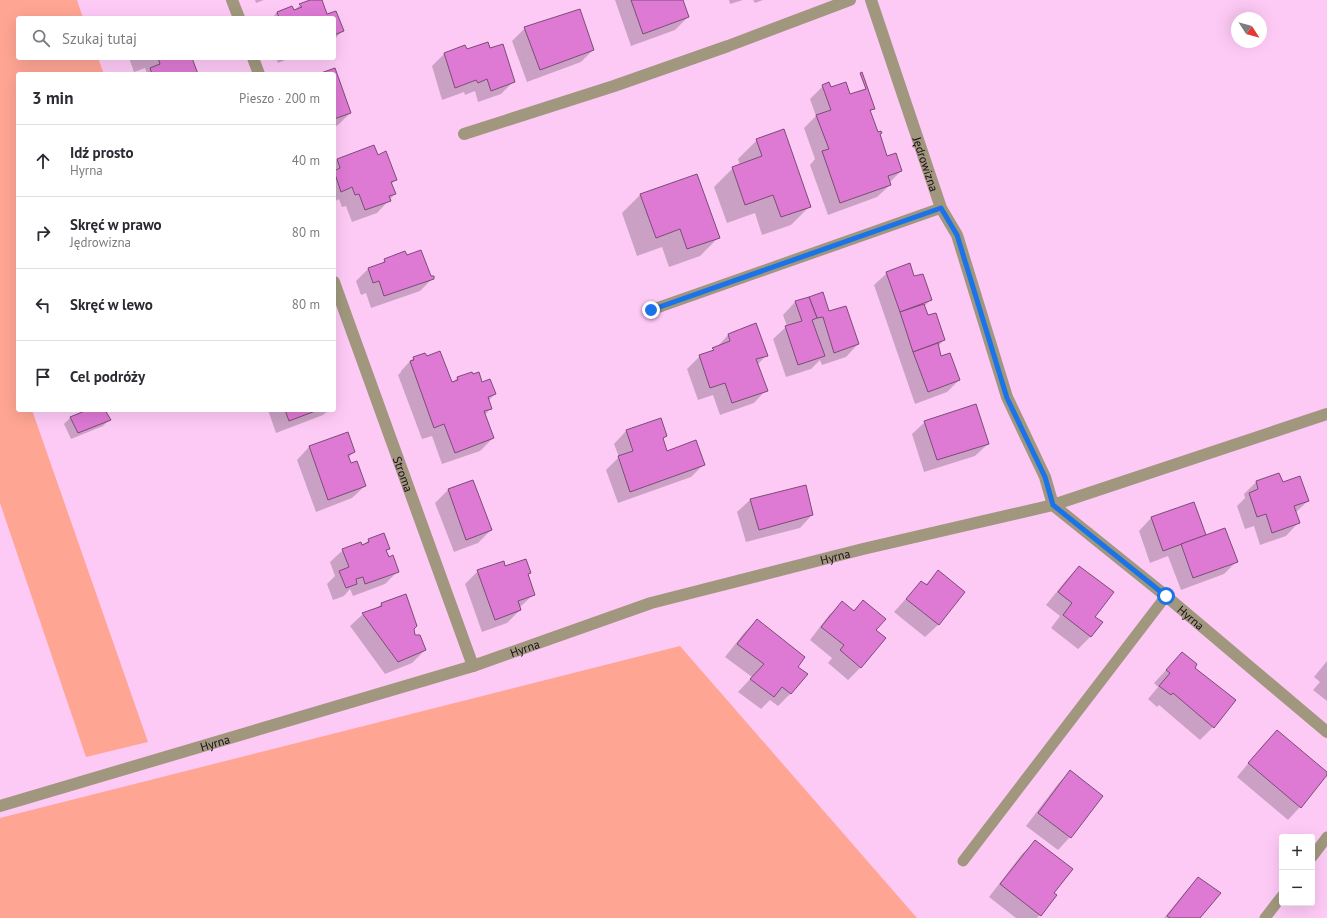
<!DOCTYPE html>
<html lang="pl">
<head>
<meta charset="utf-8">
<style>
  body { margin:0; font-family:"PT Sans",sans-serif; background:#f2f2f3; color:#2b2b33 }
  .controls { position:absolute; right:12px; bottom:12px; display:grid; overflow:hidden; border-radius:4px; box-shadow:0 4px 16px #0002 }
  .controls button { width:36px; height:36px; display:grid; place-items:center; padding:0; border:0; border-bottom:1px solid #e1e1e2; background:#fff; color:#2b2b33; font:20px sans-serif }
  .compass { position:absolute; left:1231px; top:12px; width:36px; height:36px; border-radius:50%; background:#fff; box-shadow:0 4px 16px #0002; rotate:126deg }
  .stop { position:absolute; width:12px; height:12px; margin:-9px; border:3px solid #1a73e8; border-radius:50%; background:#fff }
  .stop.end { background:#1a73e8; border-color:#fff; box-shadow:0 1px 4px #0008 }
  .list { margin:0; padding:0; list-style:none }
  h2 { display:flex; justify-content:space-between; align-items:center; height:52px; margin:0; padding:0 16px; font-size:17px }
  h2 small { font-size:13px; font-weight:400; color:#7c7c81 }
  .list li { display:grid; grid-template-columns:26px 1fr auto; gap:12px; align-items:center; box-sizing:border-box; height:72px; padding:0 16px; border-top:1px solid #e1e1e2 }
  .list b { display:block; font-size:15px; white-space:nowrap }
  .list p { margin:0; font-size:13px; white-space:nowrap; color:#7c7c81 }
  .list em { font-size:13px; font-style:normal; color:#7c7c81 }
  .icon { flex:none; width:22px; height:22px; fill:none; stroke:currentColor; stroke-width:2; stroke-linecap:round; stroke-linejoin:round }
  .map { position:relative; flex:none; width:1327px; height:918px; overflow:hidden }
  .search { position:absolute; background:#fff; box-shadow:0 4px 16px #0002; left:16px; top:16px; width:320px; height:44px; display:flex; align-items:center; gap:10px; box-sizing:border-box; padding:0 14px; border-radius:4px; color:#7c7c81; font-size:15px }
  .panel { position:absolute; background:#fff; box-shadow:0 4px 16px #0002; left:16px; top:72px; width:320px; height:340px; border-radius:4px }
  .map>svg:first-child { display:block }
  .green { fill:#ffa594 }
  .shadow { fill:#0003 }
  .building { fill:#de79d4; stroke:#7a4d74 }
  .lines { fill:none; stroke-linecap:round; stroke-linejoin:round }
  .lane { stroke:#a0977e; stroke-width:11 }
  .street { stroke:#a0977e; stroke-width:12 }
  .route { stroke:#1a73e8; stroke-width:5 }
  .labels { text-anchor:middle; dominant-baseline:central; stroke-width:4; stroke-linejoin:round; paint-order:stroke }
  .street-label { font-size:12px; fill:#1c0a1a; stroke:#fefefe }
</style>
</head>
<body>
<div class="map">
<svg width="1327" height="918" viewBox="0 0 1327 918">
  <rect width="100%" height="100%" fill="#fdcaf6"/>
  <g class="green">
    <path d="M0,0H77L83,18H18V58H98L104,74H18V410H32L148,742L86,757L0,503Z"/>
    <path d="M680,646L917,918H0V818Z"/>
  </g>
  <g class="shadow">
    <path d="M255,0H264L256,3Z"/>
    <path d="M312,0H321L327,15L335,12L342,31L334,40V18H272L277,12L291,7L293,12L300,5Z"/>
    <path d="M615,0H682L688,17L675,30L631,46Z"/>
    <path d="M729,0H743L730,4Z"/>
    <path d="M753,0H763L755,3Z"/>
    <path d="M193,16L194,18H187Z"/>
    <path d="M525,28L593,50L581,62L527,82L512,41Z"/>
    <path d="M465,46L466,50L489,49L514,81L501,94L478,102L475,91L465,95L464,92L442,100L432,66L444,54Z"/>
    <path d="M129,58H194L192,60L197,74H145L147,73L145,68L134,72Z"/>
    <path d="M276,58H290L278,63Z"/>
    <path d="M334,69L350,113L338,125L334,127V74H321Z"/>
    <path d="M823,86L849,95L873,109L870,112L877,133H881L879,135L887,157L901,171L889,183L890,185L877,197L828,215L810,165L815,159L804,128L816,116L810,99Z"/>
    <path d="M757,140L810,206L791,225L762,235L755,213L727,223L714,187L733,168L740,165L738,159Z"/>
    <path d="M338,159L396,180L391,184L395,194L377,213L352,222L346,206L342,207L339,199L334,202V163Z"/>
    <path d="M641,194L718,238L700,256L669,267L662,247L637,256L622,213Z"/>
    <path d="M406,256L433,278L420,291L371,308L366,293L361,295L356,281L368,269L380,265L385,260Z"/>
    <path d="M887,273L913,277L930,300L924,307L928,316L944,340L938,346L940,357L959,380L947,392L915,404L874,285Z"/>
    <path d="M795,302L829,313L858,344L846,357L822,365L820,360L811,369L786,377L773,339L787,326L783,315Z"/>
    <path d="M756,325L766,356L757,365L766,390L754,403L720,415L713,395L698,400L687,369L700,356L708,353L716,348L728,335Z"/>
    <path d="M413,358L451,384L457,378L472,373V376L495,394L488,401L491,408L485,415L493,438L480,451L442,464L432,436L422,439L398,375L401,372V371Z"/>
    <path d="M90,410H104L109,420L103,426L71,439L64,424L70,418Z"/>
    <path d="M268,410H329L323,415L276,433Z"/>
    <path d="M925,422L988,444L975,456L924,472L912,434Z"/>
    <path d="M626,431L666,436L662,440L667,452L704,464L691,477L618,503L606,470L619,457L614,444Z"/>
    <path d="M309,447L354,452L348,458L351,465L365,486L352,498L316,512L297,460Z"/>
    <path d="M1279,474L1282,484L1308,501L1295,513L1298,523L1286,536L1260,545L1254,526L1245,529L1237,506L1245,498L1244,494L1256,482Z"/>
    <path d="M473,481L491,530L478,543L454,552L435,503L448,490Z"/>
    <path d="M805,486L812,515L800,528L746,542L737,512L750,500Z"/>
    <path d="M1194,503L1206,537L1237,561L1224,574L1181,590L1168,556L1150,563L1139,531L1151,518Z"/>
    <path d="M369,540L389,548L386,551L388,558L398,571L385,584L353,596L350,589L344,596L333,600L327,584L335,576L330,562L343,550L361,547Z"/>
    <path d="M505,567L527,575L534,594L519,608L520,610L507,623L482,632L465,584L478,571Z"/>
    <path d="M1079,567L1091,636L1078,649L1051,628L1060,616L1046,605L1067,579Z"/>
    <path d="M938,572L964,592L938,625L925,637L894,612L921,582L925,585Z"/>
    <path d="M405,595L414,636L425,650L412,663L385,674L350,626L363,614L376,609L381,604Z"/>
    <path d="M863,602L861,667L848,680L828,663L832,658L810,640L829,615L842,603L853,611Z"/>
    <path d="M757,620L797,667L791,693L778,706L770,700L761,709L738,692L752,677L725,657L744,633Z"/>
    <path d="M1182,653L1193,668L1234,700L1213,727L1200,740L1159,705L1157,707L1148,699L1158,687L1154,683Z"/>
    <path d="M1327,661V701L1313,690L1320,682L1314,677Z"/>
    <path d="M1277,731L1327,773L1300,807L1288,820L1237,777L1264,744Z"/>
    <path d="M1070,771V837L1058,850L1026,826L1058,784Z"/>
    <path d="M1035,842L1053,893L1040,915L1037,918H1016L989,897L1022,854Z"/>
    <path d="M1198,878V918H1164L1186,891Z"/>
  </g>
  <g class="building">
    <path d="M310,0H322L327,14L336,11L344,31L334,35V18H279L277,12L292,6L294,10L302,7L299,4Z"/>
    <path d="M631,0H683L689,17L643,34Z"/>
    <path d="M580,9L594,50L540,70L524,27Z"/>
    <path d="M488,42L490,48L503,44L515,82L491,91L487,79L478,83L476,80L455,88L444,53L465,45L467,49Z"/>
    <path d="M158,58H192L198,74H152L150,68L160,64Z"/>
    <path d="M335,68L351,113L334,119V74H318Z"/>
    <path d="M862,72L875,109L870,110L878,132L881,131L882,133L880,134L887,156L896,153L902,171L888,176L891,185L840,203L822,151L829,149L816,115L831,110L822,85L829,82L831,87L846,82L850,94L866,89L860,73Z"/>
    <path d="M784,129L811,207L781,217L773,195L745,205L732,167L762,156L756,139Z"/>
    <path d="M374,145L378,155L386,151L397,180L391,182L396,194L389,196L391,201L365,210L359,194L355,195L352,187L341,192L334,171L340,168L337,159Z"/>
    <path d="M697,174L720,238L687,249L680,229L656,238L640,194Z"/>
    <path d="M421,250L431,276H434V279L384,296L379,281L373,283L368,268L385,262L384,259L405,251L407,255Z"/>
    <path d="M910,263L914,276L923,274L932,300L900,312L886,272Z"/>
    <path d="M823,292L829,311L846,306L859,344L834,353L823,317L817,318L809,297Z"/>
    <path d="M809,297L817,318L812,320L825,356L798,365L785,326L802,321L795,301Z"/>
    <path d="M924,304L928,315L936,313L945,340L913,352L900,312Z"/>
    <path d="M756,323L768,356L756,359L768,391L732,403L725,383L710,388L699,355L714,350L712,348L730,341L728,334Z"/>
    <path d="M938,343L941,356L950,353L960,380L928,392L913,352Z"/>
    <path d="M440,351L452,382L458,380L457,377L472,372L473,374L479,372L482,382L490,379L496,394L488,397L492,409L484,411L494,438L455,453L444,424L434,428L410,361L414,360L413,357L425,353L427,356Z"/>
    <path d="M976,404L989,444L937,460L924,421Z"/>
    <path d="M87,410H105L111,420L78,433L70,417Z"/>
    <path d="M285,410H318L289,421Z"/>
    <path d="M661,418L667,436L663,438L667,451L696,440L705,465L630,492L618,456L633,451L626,430Z"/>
    <path d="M348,432L355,452L348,455L351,463L357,461L366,486L328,500L309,446Z"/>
    <path d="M1279,473L1283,482L1300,476L1309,501L1294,506L1300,523L1272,533L1266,514L1257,517L1249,493L1258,489L1256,481Z"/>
    <path d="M473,480L492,530L466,540L448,489Z"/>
    <path d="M806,485L813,515L759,530L750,499Z"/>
    <path d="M1194,502L1206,535L1163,551L1151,517Z"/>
    <path d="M1225,528L1238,562L1193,578L1181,544Z"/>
    <path d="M384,533L390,549L386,550L389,557L393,555L399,572L365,584L363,577L356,579L357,584L346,588L339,571L349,567L342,549L361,542L362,545L369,542L368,539Z"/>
    <path d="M526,559L531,573L528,574L535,595L518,601L521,610L495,620L477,570L504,561L505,566Z"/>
    <path d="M1079,566L1114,592L1095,617L1103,622L1091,637L1063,615L1072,603L1058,592Z"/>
    <path d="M938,570L965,592L939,625L906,599L921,581L927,585Z"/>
    <path d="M406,594L417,626L414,629L415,635H420L426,650L398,662L362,613L382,606L381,603Z"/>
    <path d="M863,600L886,619L876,630L886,638L861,668L840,650L844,645L821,627L842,601L854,611Z"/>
    <path d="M757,619L805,657L798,667L808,674L791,694L782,687L774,697L750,679L764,664L737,644Z"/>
    <path d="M1182,652L1197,664L1195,668L1236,700L1214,728L1173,693L1171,695L1159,686L1170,673L1166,670Z"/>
    <path d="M1277,730L1327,772V775L1301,808L1248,763Z"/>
    <path d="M1070,770L1103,796L1071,838L1038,813Z"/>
    <path d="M1035,840L1073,869L1054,893L1057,895L1041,916L1000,884Z"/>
    <path d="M1198,877L1221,893L1200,918H1170L1167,916Z"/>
  </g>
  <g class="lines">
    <g class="lane">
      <path d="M651,310L941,208"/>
      <path d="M1312,857L1327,837"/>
      <path d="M963,861L1166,596"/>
      <path d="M1265,918L1282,896"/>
    </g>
    <g class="street">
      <path d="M232,0L239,18"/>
      <path id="s1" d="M871,0L941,208L957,235L1007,397L1045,477L1053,505"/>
      <path d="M253,58L259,74"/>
      <path d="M464,134L614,86L728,46L850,0"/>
      <path id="s2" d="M334,282L473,666"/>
      <path id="s3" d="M1053,505L1166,596L1327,732"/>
      <path id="s4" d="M0,806L473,666L651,603L863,549L1053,505L1327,414"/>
    </g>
  </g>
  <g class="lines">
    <path class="route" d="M651,310L941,208L957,235L1007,398L1045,477L1053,505L1166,596"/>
  </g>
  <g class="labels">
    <g class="street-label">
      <text stroke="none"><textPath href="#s1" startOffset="173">Jędrowizna</textPath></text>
      <text stroke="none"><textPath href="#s2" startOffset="204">Stroma</textPath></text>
      <text stroke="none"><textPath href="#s4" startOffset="872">Hyrna</textPath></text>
      <text stroke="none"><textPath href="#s3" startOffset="178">Hyrna</textPath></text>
      <text stroke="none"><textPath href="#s4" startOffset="548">Hyrna</textPath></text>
      <text stroke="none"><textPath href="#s4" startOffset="224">Hyrna</textPath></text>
    </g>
  </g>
</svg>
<div class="controls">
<button>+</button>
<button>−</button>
</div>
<svg class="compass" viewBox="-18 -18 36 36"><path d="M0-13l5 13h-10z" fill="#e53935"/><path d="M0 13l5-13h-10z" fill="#7c7c81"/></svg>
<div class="stop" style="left:1166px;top:596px"></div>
<div class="stop end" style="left:651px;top:310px"></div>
<div class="search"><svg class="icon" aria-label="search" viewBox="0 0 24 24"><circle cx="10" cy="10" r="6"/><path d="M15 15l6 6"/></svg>Szukaj tutaj</div>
<section class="panel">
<h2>3 min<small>Pieszo · 200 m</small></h2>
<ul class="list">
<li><svg class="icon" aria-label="ahead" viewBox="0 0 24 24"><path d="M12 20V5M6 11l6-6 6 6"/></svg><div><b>Idź prosto</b><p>Hyrna</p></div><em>40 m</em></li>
<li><svg class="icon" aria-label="right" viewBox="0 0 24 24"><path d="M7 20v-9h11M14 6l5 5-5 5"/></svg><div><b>Skręć w prawo</b><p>Jędrowizna</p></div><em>80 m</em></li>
<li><svg class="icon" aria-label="left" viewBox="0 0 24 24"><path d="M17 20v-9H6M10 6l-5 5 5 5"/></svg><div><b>Skręć w lewo</b></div><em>80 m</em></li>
<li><svg class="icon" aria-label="arrive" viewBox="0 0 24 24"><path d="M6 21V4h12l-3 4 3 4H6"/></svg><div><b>Cel podróży</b></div></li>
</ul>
</section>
</div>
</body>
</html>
